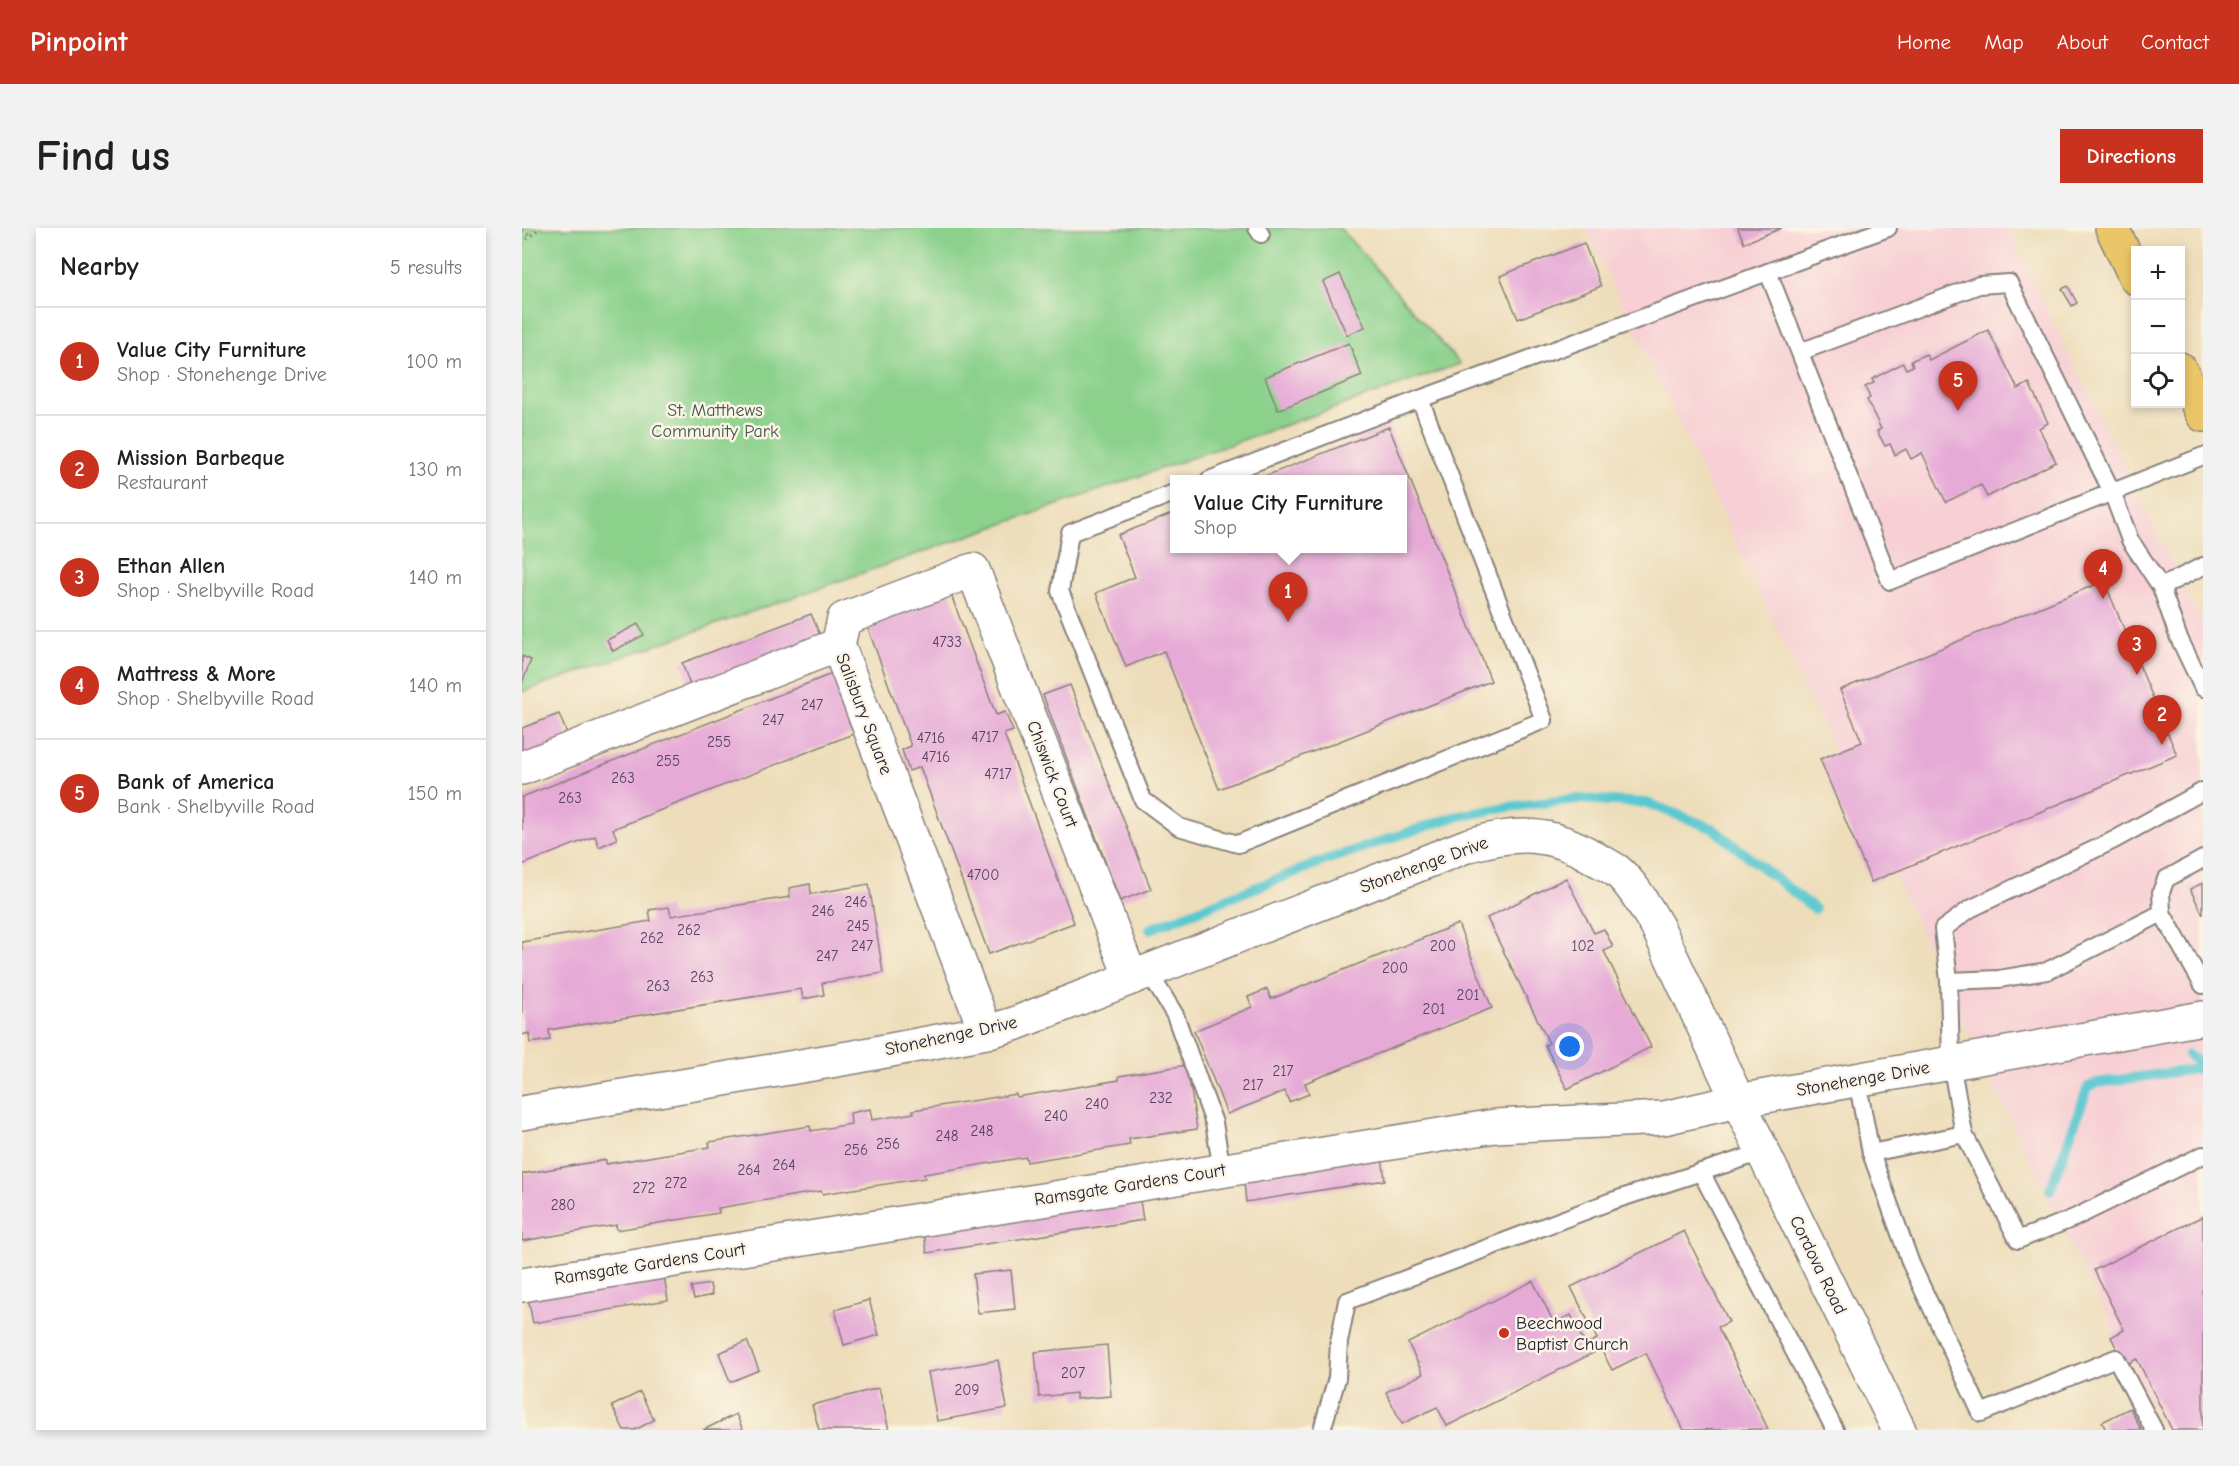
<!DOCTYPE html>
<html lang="en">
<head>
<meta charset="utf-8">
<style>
  body { margin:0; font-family:"Comic Neue",sans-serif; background:#f2f2f2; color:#202124 }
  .controls { position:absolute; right:18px; top:18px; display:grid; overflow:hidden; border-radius:0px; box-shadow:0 3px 9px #0003 }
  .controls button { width:54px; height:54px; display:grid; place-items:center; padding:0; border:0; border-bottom:2px solid #e0e0e0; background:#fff; color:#202124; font:30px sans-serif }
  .you { position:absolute; left:1048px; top:819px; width:21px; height:21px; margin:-15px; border:4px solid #fff; border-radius:50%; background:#1a73e8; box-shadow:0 0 0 9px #1a73e833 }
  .badge { display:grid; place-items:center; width:39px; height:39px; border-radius:50%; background:#c8321e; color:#fff; font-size:20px; font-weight:700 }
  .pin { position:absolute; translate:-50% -50px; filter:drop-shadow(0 2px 3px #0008) }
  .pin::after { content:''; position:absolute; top:32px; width:21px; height:18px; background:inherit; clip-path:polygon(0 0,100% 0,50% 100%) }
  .popup { position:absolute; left:648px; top:247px; width:237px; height:78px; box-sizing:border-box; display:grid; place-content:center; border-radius:0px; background:#fff; filter:drop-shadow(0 2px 4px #0005); font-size:20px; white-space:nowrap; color:#757577 }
  .popup b { font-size:22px; color:#202124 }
  .popup::after { content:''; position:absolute; left:50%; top:100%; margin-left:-12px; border:12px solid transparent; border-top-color:#fff }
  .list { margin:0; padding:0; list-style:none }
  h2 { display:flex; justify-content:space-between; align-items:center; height:78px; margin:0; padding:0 24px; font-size:26px }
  h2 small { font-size:20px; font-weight:400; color:#757577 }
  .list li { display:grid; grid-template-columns:39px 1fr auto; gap:18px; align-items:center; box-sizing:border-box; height:108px; padding:0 24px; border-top:2px solid #e0e0e0 }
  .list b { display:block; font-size:22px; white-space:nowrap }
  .list p { margin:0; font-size:20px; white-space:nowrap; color:#757577 }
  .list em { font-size:20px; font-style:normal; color:#757577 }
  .icon { flex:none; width:33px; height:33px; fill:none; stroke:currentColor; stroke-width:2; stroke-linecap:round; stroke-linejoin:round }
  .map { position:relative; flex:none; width:1681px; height:1202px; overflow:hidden; border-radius:0px }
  header { display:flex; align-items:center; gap:36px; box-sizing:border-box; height:84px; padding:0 30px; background:#c8321e; color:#fff }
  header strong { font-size:28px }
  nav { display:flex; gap:33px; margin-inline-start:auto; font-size:21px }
  .intro { display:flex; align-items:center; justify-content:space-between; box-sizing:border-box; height:144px; padding:0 36px }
  h1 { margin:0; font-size:42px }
  .button { padding:15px 27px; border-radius:0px; background:#c8321e; color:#fff; font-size:21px; font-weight:700 }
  main { display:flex; gap:36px; padding:0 36px }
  aside { flex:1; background:#fff; border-radius:0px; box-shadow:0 3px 9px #0003 }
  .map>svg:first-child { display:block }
  .built { fill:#f7cfd4 }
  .green { fill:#8bd18c; stroke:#567a64; stroke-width:1.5 }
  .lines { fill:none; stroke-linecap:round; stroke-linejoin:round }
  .stream { stroke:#5ac8d0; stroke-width:10 }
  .building { fill:#e6aad7 }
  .service-casing { stroke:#88807a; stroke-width:20 }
  .minor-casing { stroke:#88807a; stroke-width:36 }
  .primary-casing { stroke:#88807a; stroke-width:36 }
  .path { stroke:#88807a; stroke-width:4; stroke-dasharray:1.5 4.5; stroke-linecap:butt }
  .service { stroke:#fff; stroke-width:16 }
  .minor { stroke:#fff; stroke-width:33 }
  .primary { stroke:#eac669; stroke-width:33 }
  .poi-dot { fill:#c8321e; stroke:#fcf5e5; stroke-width:2 }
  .labels { text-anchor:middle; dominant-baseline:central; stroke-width:5; stroke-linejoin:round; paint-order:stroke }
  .number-label { font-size:15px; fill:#534462 }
  .park-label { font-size:18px; fill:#425753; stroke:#fcf5e5 }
  .street-label { font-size:18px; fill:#22223b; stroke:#fcf5e5 }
  .poi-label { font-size:18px; fill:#22223b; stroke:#fcf5e5; text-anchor:start }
</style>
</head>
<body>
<header>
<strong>Pinpoint</strong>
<nav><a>Home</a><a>Map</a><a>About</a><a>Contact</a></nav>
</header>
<div class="intro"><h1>Find us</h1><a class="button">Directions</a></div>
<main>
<aside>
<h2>Nearby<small>5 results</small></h2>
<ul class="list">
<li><span class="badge">1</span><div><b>Value City Furniture</b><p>Shop · Stonehenge Drive</p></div><em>100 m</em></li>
<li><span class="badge">2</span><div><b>Mission Barbeque</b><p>Restaurant</p></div><em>130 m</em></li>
<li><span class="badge">3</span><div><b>Ethan Allen</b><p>Shop · Shelbyville Road</p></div><em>140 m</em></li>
<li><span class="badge">4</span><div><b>Mattress &amp; More</b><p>Shop · Shelbyville Road</p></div><em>140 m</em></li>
<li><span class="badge">5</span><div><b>Bank of America</b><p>Bank · Shelbyville Road</p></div><em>150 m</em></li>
</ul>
</aside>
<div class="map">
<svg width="1681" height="1202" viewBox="0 0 1681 1202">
  <rect width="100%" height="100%" fill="#fcf5e5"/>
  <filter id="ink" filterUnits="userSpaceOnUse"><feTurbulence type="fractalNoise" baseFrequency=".0167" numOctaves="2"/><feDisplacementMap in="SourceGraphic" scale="12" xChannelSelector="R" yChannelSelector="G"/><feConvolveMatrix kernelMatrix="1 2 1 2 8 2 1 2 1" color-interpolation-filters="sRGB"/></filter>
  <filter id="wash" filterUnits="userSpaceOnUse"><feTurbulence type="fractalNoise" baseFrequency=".008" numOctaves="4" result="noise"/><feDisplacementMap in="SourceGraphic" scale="24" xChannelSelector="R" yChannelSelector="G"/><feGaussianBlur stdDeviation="1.35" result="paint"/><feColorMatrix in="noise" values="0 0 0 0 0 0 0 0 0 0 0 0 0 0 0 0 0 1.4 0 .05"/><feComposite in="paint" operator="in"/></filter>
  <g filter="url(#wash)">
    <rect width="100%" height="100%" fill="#edddba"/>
    <path class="built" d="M1064,0H1485L1681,398V1202H1642L1521,960Z"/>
    <path class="green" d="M0,0H818L938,136L0,464Z"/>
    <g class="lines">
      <g class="stream">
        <path d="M628,701L804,632L932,589L986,579L1055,571L1125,575L1190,600L1293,681"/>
        <path d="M1666,827L1681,837"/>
        <path d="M1528,962L1566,859L1575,855L1681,840"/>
      </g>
    </g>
    <g id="blocks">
      <g class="building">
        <path d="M1216,0H1260L1222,15Z"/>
        <path d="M1062,15L1079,58L996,91L978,48Z"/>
        <path d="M818,46L843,99L825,107L801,54Z"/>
        <path d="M1546,58L1555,75L1550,78L1540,61Z"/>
        <path d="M1466,102L1496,161L1507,155L1526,195L1517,200L1534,234L1465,269L1459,257L1424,274L1400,225L1389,231L1384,221L1373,227L1368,216L1363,218L1355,203L1359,201L1345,172L1348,170L1343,159L1352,155L1350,151L1381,135L1384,141L1391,138L1389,133L1404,126L1407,132Z"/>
        <path d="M827,115L840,148L756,182L743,149Z"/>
        <path d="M867,199L969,453L697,561L642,423L604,439L574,365L613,349L596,307L652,285V320H880V252L736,251Z"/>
        <path d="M1582,353L1655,527L1349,654L1298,531L1340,514L1318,462Z"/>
        <path d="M428,364L474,487L483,484L491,503L482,506L552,695L467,726L398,539L387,543L380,522L389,518L344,395Z"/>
        <path d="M289,386L300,412L170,463L160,435Z"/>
        <path d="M116,396L122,407L91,423L85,412Z"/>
        <path d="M0,428L9,432L0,455Z"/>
        <path d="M312,445L336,504L91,601L95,611L77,619L73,608L0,637V569Z"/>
        <path d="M548,457L629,661L598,673L521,467Z"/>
        <path d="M37,486L48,513L0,532V500Z"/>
        <path d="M1044,650L1072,705L1082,701L1091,719L1082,723L1129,819L1045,861L1023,817L1027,815L965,690Z"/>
        <path d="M1681,655V687L1668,661Z"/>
        <path d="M288,656L289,666L347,656L361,745L300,755L302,767L281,771L279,761L27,802L28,812L8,815L7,805L0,807V714L129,693L127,682L147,679L149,688L268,669L267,660Z"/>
        <path d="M936,696L970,780L783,855L787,866L767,874L763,863L705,886L672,803L730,779L726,769L745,761L749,771Z"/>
        <path d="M665,837L675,901L607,911L608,917L505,934L504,929L402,946L403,950L300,966L299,963L196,980L197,985L95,1002L94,997L0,1013V946L84,932V936L188,919L187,914L288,898L289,903L329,896L328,885L348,881L350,892L392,885L391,882L494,866L495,869L597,852V848Z"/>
        <path d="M859,921L863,952L724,974L721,944Z"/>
        <path d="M617,966L621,992L405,1025L401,999Z"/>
        <path d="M1681,988V1202H1650L1615,1131L1603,1137L1589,1109L1602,1102L1572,1042Z"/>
        <path d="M1162,1003L1207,1094L1196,1099L1246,1201L1162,1202L1124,1125L1090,1142L1079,1121L925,1198L915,1179L880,1196L864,1164L901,1146L886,1115L1011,1053L1032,1095L1049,1087L1063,1117L1075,1111L1049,1059Z"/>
        <path d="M141,1042L146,1072L11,1095L5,1065Z"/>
        <path d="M489,1042L493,1081L456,1085L451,1046Z"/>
        <path d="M188,1056L190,1067L172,1071L169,1059Z"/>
        <path d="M347,1072L357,1107L322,1117L313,1082Z"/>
        <path d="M225,1113L237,1142L208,1154L197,1125Z"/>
        <path d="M585,1117L589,1168L554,1171V1165L517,1169L513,1124Z"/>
        <path d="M476,1132L485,1180L415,1193L406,1144Z"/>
        <path d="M357,1160L367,1202H297L290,1177Z"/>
        <path d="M118,1164L132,1192L113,1202H102L90,1178Z"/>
        <path d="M1608,1180L1619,1202H1584L1580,1194Z"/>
        <path d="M214,1186L221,1202H181Z"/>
      </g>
    </g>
  </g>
  <g filter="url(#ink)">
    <use href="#blocks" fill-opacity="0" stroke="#88807a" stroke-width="1.5"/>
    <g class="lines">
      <defs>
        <g id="service">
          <path d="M735,0L739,6"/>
          <path d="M1246,44L1368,353L1681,228"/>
          <path d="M1278,124L1457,57L1487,55L1590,264L1608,312L1639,359L1656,408L1681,460"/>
          <path d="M687,252L898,171"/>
          <path d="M652,265L548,305L538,363L621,572L657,599L716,616L1022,492L898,171L1366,0"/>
          <path d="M1639,359L1681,338"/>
          <path d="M1681,631L1644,651L1639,664L1640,685L1681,757"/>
          <path d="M626,743L653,787L692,895L700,942"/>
          <path d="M1427,753L1477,751L1525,743L1640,685"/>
          <path d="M1335,852L1349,925L1389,1036L1459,1185L1594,1130L1632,1202"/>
          <path d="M1442,906L1496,1012L1552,990L1681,927"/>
          <path d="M1349,925L1442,906L1429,835L1427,753L1421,701L1448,681L1592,612L1681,563"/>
          <path d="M1179,944L1313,1202"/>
          <path d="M800,1202L815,1150L817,1114L825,1073L1087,974L1241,924"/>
        </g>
        <g id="minor">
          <path d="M316,417L322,391L451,342L609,750"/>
          <path d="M0,540L316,417L464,804"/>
          <path d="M0,885L332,829L464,804L492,796L947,617C995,604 1028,603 1071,629C1079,634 1088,638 1095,643C1111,656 1126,683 1136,700L1216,873L1377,1202"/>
          <path d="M0,1057L973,898L1142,890L1216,873L1681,790"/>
        </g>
        <g id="primary">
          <path d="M1590,0L1614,50"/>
          <path d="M1658,141L1681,187"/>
        </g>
      </defs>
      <use href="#service" class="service-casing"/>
      <use href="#minor" class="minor-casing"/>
      <use href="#primary" class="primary-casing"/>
      <g class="path">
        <path d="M0,3L8,8"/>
        <path d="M0,15L17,0"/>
      </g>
      <use href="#service" class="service"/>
      <use href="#minor" class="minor"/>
      <use href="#primary" class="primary"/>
    </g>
  </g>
  <circle class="poi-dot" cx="982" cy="1105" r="6"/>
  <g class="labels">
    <g class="number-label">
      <text x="425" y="414">4733</text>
      <text x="290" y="477">247</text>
      <text x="251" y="492">247</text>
      <text x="463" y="509">4717</text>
      <text x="409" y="510">4716</text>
      <text x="197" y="514">255</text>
      <text x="414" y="529">4716</text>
      <text x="146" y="533">255</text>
      <text x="476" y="546">4717</text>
      <text x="101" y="550">263</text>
      <text x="48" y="570">263</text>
      <text x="461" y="647">4700</text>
      <text x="334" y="674">246</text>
      <text x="301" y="683">246</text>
      <text x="336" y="698">245</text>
      <text x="167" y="702">262</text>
      <text x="130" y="710">262</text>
      <text x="340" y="718">247</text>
      <text x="921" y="718">200</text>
      <text x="1061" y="718">102</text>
      <text x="305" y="728">247</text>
      <text x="873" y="740">200</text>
      <text x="180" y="749">263</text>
      <text x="136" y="758">263</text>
      <text x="946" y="767">201</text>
      <text x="912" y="781">201</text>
      <text x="761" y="843">217</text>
      <text x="731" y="857">217</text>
      <text x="639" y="870">232</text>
      <text x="575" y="876">240</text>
      <text x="534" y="888">240</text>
      <text x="460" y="903">248</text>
      <text x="425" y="908">248</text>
      <text x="366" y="916">256</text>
      <text x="334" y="922">256</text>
      <text x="262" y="937">264</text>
      <text x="227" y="942">264</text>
      <text x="154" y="955">272</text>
      <text x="122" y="960">272</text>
      <text x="41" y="977">280</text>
      <text x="551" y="1145">207</text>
      <text x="445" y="1162">209</text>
    </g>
    <g class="park-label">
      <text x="193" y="182">St. Matthews<tspan x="193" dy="21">Community Park</tspan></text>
    </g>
    <g class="street-label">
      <text transform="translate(342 486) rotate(69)">Salisbury Square</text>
      <text transform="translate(530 546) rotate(69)">Chiswick Court</text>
      <text transform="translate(902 637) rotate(-20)">Stonehenge Drive</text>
      <text transform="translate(429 808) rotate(-12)">Stonehenge Drive</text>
      <text transform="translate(1341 851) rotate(-10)">Stonehenge Drive</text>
      <text transform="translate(608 957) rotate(-9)">Ramsgate Gardens Court</text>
      <text transform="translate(128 1036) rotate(-9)">Ramsgate Gardens Court</text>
      <text transform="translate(1296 1037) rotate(64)">Cordova Road</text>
    </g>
    <g class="poi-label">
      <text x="994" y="1095">Beechwood<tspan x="994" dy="21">Baptist Church</tspan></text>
    </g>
  </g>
</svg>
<div class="controls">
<button>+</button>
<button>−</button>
<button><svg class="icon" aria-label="locate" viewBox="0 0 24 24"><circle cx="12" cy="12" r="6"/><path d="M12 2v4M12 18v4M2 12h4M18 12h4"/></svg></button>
</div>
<div class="you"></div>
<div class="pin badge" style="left:766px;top:394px">1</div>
<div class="popup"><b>Value City Furniture</b>Shop</div>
<div class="pin badge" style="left:1640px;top:517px">2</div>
<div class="pin badge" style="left:1615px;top:447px">3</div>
<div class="pin badge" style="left:1581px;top:371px">4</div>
<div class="pin badge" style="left:1436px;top:183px">5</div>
</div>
</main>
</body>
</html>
